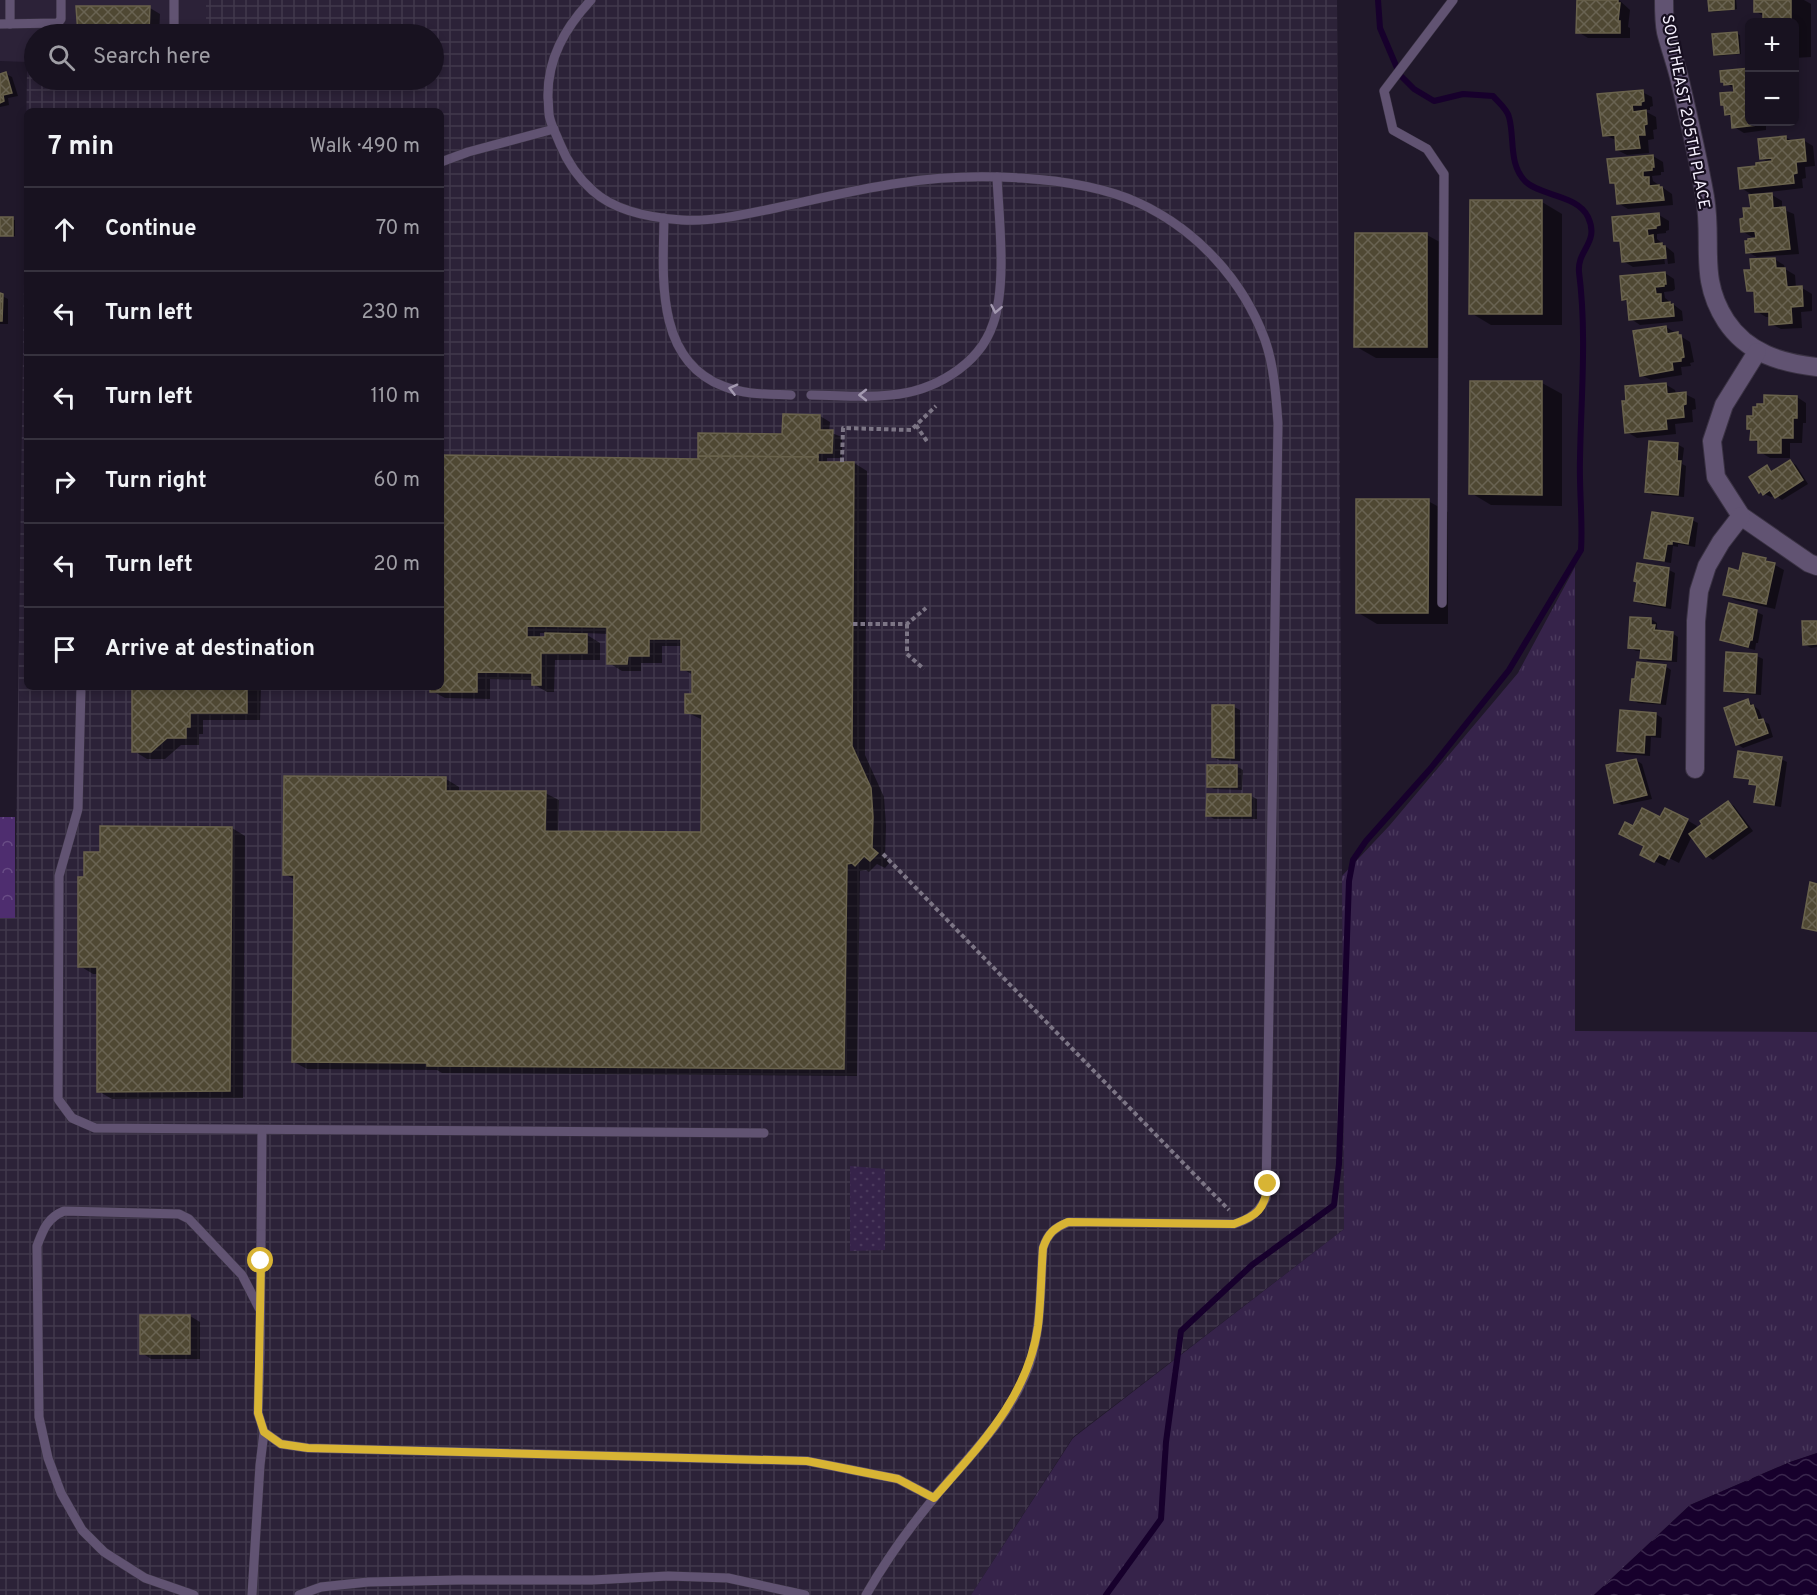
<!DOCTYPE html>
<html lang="en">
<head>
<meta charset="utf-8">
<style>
  body { margin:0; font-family:Overpass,sans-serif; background:#25202d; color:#f1f3f6 }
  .controls { position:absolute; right:18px; top:18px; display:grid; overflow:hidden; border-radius:9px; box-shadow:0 3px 9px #0003 }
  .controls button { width:54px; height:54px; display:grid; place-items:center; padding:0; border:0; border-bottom:2px solid #36323e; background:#181220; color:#f1f3f6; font:30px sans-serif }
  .stop { position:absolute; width:18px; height:18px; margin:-14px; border:4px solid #d8b434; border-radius:50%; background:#fff }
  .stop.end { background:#d8b434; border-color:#fff; box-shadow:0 2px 6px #0008 }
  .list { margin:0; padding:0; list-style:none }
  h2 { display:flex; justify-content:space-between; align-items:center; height:78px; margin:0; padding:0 24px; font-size:26px }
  h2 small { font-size:20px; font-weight:400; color:#9f9ea5 }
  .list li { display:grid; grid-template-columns:39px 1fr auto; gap:18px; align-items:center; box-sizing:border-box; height:84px; padding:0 24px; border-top:2px solid #36323e }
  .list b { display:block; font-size:22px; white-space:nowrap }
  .list em { font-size:20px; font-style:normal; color:#9f9ea5 }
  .icon { flex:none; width:33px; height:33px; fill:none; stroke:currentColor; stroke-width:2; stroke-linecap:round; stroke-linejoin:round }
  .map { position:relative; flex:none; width:1817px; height:1595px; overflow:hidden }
  .search { position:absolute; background:#181220; box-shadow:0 3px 9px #0003; left:24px; top:24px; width:420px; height:66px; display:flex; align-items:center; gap:15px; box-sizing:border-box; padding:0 21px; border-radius:33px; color:#9f9ea5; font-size:22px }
  .panel { position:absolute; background:#181220; box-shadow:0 3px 9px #0003; left:24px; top:108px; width:420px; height:582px; border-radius:9px }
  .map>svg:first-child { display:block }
  .built { fill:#2c2238 }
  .industrial { fill:url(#industrial-grid); fill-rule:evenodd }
  .grass { fill:url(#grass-tufts) }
  .forest { fill:url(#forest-crowns) }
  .garden { fill:url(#garden-dots) }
  .water { fill:url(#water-waves) }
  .shadow { fill:#0007; fill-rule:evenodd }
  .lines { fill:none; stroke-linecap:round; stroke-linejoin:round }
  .stream { stroke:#17002c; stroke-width:6 }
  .building { fill:url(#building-cross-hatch); stroke:#69624c; stroke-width:1.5 }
  .lane-casing { stroke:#3a3243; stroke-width:10 }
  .street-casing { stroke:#3a3243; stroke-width:20 }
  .path { stroke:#7c7585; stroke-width:4; stroke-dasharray:4.5 3; stroke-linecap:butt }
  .lane { stroke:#615372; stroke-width:9 }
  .street { stroke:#615372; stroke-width:18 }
  .oneway { stroke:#a49ab1 }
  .route { stroke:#d8b434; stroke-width:8 }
  .labels { text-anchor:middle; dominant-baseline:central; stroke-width:4.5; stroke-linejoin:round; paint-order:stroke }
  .street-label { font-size:16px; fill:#f6f1fe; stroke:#170f20 }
</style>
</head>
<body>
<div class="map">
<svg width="1817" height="1595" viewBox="0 0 1817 1595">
  <defs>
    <pattern id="industrial-grid" width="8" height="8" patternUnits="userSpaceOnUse" patternTransform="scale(1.5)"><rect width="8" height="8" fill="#2c2238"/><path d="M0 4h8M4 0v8" fill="none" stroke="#41384c"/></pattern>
    <pattern id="grass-tufts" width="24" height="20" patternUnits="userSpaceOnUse" patternTransform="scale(1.5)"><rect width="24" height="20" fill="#36234a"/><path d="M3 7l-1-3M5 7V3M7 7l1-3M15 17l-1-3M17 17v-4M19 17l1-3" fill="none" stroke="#4a395c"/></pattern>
    <pattern id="forest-crowns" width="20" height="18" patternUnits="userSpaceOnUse" patternTransform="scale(1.5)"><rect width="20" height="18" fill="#4e2d6f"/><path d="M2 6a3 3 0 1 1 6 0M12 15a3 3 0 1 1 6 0" fill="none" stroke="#684c85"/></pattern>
    <pattern id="garden-dots" width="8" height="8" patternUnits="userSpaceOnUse" patternTransform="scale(1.5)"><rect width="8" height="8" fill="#36234a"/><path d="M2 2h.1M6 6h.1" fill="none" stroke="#4a395c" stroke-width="1.8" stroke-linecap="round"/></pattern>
    <pattern id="water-waves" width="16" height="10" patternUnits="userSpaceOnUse" patternTransform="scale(1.5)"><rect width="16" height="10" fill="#17002c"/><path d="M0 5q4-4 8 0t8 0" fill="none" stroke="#39264c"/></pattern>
    <pattern id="building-cross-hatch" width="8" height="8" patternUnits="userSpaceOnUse" patternTransform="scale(1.5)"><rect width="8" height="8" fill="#4f4833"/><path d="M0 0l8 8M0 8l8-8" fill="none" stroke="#696352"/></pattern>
  </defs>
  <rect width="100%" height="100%" fill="#20182a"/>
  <path class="built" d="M0,0H206V34H34V70H27V62L0,61Z"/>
  <path class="industrial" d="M206,0H1337L1344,1229L1073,1437L971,1595H0V918H15L27,70H34V80H434V34H206ZM27,111H441V687H27Z"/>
  <path class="grass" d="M1575,567V1031L1817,1032V1453L1790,1462L1690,1505L1594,1595H971L1073,1438L1344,1229L1342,876L1390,825L1518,673Z"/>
  <rect class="forest" x="0" y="817" width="15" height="101"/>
  <path class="garden" d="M850,1166L885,1169V1250L850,1251Z"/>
  <path class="water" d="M1817,1453V1595H1594L1690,1505L1790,1462Z"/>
  <g class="shadow">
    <path d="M1578,0H1619L1630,10L1628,27L1630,28V38H1588L1578,32Z"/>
    <path d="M1709,0H1736L1737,9L1713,12L1710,10Z"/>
    <path d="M1755,0H1804L1811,4V57L1794,58V22H1765V17L1755,11Z"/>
    <path d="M78,8H150L160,14L159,34H79Z"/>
    <path d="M1737,34L1740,35L1741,54L1718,56L1715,54Z"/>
    <path d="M1750,70V122H1766V130L1744,133L1734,127L1732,117L1727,114L1726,106L1722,104L1735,93V89L1722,81Z"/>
    <path d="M6,74L12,77L18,96L8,98L9,105L0,107V75Z"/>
    <path d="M1642,92L1652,97L1653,106L1650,107V110H1643L1656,117L1657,129L1653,130L1654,139L1648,140L1649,153L1627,155L1617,150L1616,140L1604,135Z"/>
    <path d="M1785,137L1793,141L1803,140L1813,146L1815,166L1805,167L1806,178L1802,179L1803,188L1751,194L1741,188L1758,168L1770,163L1761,158Z"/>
    <path d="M1653,156L1663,162L1664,172H1661V175L1652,176L1653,181L1672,194L1673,205L1628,209L1618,203L1617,185L1611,182Z"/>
    <path d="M1772,195L1782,201V209L1794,214L1799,254L1757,257L1747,252L1757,239V236L1752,237L1742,231L1745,219L1752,209Z"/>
    <path d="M1542,202L1562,214V325H1491L1471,313Z"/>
    <path d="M1659,215L1669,221V230L1666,231V233L1657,234V239L1674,253L1675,263L1668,264L1666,249H1663L1665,264L1633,267L1623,261L1622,244L1616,240Z"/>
    <path d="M0,219L15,220V236H0Z"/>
    <path d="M1427,235L1447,246L1446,358H1376L1355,346Z"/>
    <path d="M1774,259L1784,265L1785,269L1795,275L1796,288H1802L1812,294V311L1801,312L1802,328L1781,329L1771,324L1770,317H1766L1756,311V294L1748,290L1752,271Z"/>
    <path d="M1665,273L1674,279L1675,289L1673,291L1664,292L1665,298L1682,311L1683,321L1640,325L1631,319L1629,302L1623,299Z"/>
    <path d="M0,295L8,299V324H0Z"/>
    <path d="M1666,327L1690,342L1694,362L1690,363L1691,366L1681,367L1682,375L1651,380L1641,375Z"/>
    <path d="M1542,383L1562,394V506L1491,505L1471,493Z"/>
    <path d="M1665,384L1675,390L1676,394H1685L1695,399L1696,409L1692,410L1693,422L1675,424L1676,434L1637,438L1627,432Z"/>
    <path d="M1797,397L1806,403V423H1803L1802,443H1790V458H1770L1760,452V444L1752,439V431L1749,429L1754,418Z"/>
    <path d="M820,416L830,422L829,432L842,437V458H827V463H854L867,471L865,755L884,797L886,826L885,857L890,862L885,868L877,864L869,872L866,870L860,871L857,1076L442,1073L437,1070L307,1069L294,1062L295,880L285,874L446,779L459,787V792L545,793L559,800L558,833L702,834L703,720L686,712L693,695V675L683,669V646H662V663H641V671H622L609,663V634L584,633L600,643V660H555L554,692H547L533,684V680L490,679V699L445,698L432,691V687H441V583L699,460L784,436ZM540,633H547V639H540Z"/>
    <path d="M1677,444L1684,448L1682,464L1686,466L1684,497L1653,495L1646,491Z"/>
    <path d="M1790,462L1796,465L1808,484L1782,500L1775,495L1771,497L1760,492L1751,477L1767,467L1773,471Z"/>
    <path d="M1428,501L1448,512V624H1377L1357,612Z"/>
    <path d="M1692,520L1698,523L1695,547L1678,544V547L1673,546L1671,563L1652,560L1646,557Z"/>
    <path d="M1744,555L1766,560L1784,570L1775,609L1735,600L1725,594L1740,572Z"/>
    <path d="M1638,565L1669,570L1675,573L1671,609L1642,604L1635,600L1638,582Z"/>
    <path d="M1730,605L1757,612L1763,615L1758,643H1756L1755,650L1728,643L1722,640Z"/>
    <path d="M1631,618L1651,619L1657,623V628L1661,632L1672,633L1678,637L1677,662L1648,661L1642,657V651H1636L1629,647Z"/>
    <path d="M1817,622V647L1811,648L1804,644Z"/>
    <path d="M1757,656L1763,659L1761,695L1731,693L1725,690Z"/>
    <path d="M1665,666L1671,670L1666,705L1638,703L1631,699Z"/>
    <path d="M134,687H261L260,720H203V734H199V745H181L165,759H147L134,751Z"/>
    <path d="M1748,701L1759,710L1763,721L1769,724L1773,737L1743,748L1737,744Z"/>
    <path d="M1234,707L1240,710V761L1219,760L1213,757Z"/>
    <path d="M1621,712L1656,714L1662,718L1661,738L1651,737L1650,756L1625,754L1619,750Z"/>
    <path d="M1781,759L1787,762L1781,807L1762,804L1756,801L1758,787L1751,783V781L1736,776Z"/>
    <path d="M1636,760L1642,764L1652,799L1622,805L1615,802Z"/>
    <path d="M1236,766L1243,770L1242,790L1214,789L1208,786Z"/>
    <path d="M1251,796L1257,799V819H1214L1208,815Z"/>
    <path d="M1728,802L1734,806L1753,831L1713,860L1707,856L1692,836L1679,863L1669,858L1665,866L1652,860L1634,828L1661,820H1687L1697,826L1695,831Z"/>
    <path d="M232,828L245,836L243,1098L112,1099L98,1091L99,974H93L80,966L101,854Z"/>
    <path d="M190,1316L200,1322V1359H151L142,1353Z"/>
  </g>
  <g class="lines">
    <path class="stream" d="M1106,1595L1161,1519L1166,1442L1181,1331L1252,1265L1334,1205L1339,1164L1349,881L1353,860L1366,841L1431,768L1509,670L1581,550C1583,520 1579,490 1580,459C1581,397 1587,334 1579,272C1577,249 1600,243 1588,217C1578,195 1541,196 1526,182C1508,165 1515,138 1509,117C1507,109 1498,102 1493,96L1463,94L1434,101L1414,89L1400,75L1380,28L1378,0"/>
  </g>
  <g class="building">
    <path d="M1577,0H1618V3H1620L1618,21H1620V33H1576Z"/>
    <path d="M1708,0H1734V9L1709,11Z"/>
    <path d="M1754,0H1791V22H1763V12H1754Z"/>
    <path d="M76,6H150L149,34H78Z"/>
    <path d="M1737,32L1739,53L1714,55L1712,34Z"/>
    <path d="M1750,68V122H1757V125L1732,128L1731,114L1725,115L1724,105H1721L1720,93L1734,92L1733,84L1724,85V82H1721L1720,71Z"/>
    <path d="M6,72L12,93L3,95L4,101L0,103V74Z"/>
    <path d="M1643,90L1644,101L1641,102V105H1632L1633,112L1646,110L1647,124L1644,125L1645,135H1638L1640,148L1616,150L1615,135L1603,136L1597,94Z"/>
    <path d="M1786,136V141L1804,139L1806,161L1796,162L1797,173L1793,174L1794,183L1740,189L1738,168L1756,166V163L1772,161V158L1760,159L1758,139Z"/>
    <path d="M1653,155L1654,167H1652V170L1643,171V177H1649V186L1659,185V187H1662L1664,200L1617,204L1615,183H1610L1607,159Z"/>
    <path d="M1772,193L1773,208L1785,207L1790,249L1746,253L1745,241H1748V239L1756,238L1755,231L1741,232L1740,219L1744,218L1743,208H1751L1749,195Z"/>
    <path d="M1470,200H1542V314H1469Z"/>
    <path d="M1659,213L1660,225L1656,226V228L1647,229L1648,236L1653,235L1654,244L1662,243V246H1665L1666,258L1622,262L1620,241H1614L1612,217Z"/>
    <rect x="0" y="217" width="13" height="19"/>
    <path d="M1355,233H1427V347H1354Z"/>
    <path d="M1775,258L1776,268H1785L1787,287L1802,286L1803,306L1791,307L1792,323L1769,325V312H1755L1754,291H1747L1744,270H1751L1750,259Z"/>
    <path d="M1665,272L1666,284H1664V286L1655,287L1656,294H1661V303L1670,302V305L1673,304L1674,316L1629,320L1627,299L1622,300L1620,276Z"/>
    <path d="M0,293L3,294L2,321H0Z"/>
    <path d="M1666,326L1667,334L1678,332V335H1681L1684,357L1681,358V361L1672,362L1673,370L1640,376L1633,331Z"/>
    <path d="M1470,381H1542V495L1469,494Z"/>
    <path d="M1666,383L1667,394L1686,392V404L1683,405L1684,417L1666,419L1667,429L1625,433L1622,401H1626L1625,386Z"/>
    <path d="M1764,395L1797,396V418H1793V438H1781V453H1758V440H1750L1751,429H1747V416H1753V407H1757V404H1764Z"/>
    <path d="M783,414L820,415V430H833L832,453H818V457L698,456V433L782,434Z"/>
    <path d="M1649,441L1678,443L1677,461H1681L1678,495L1645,492Z"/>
    <path d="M441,455L698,459V456L818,457V462H854L852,746L871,788L873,817L872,848L878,853L870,861L864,856L855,866L852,863L847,864L844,1069L427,1066V1063L292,1062L294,875H283L284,776L446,777V791H546L545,831L701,832L702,714L685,713V694H692V670H681V639H649V656H628L627,664H607V627L527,626V637H545V633L587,634V653H541V685H532V673L477,672V692H430V687H441Z"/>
    <path d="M1790,460L1803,480L1775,498L1770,490L1763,495L1761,491L1759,493L1749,477L1767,465L1771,472Z"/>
    <path d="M1356,499H1429L1428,613H1356Z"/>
    <path d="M1652,512L1693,518L1688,544L1672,541V544H1667L1664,561L1644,558Z"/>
    <path d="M1743,553L1766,558L1765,561L1775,563L1766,604L1723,595L1729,568L1739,571Z"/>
    <path d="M1637,563L1669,568L1665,606L1634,601L1637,582L1634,581Z"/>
    <path d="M1729,603L1757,610L1752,640H1750L1748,647L1720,640Z"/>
    <path d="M1630,617L1651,618V625H1655L1654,630L1673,632L1671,660L1640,658L1641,649L1628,648Z"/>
    <path d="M1802,621H1817V644L1803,645Z"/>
    <path d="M1726,652L1757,654L1755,693L1724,691Z"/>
    <path d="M1637,662L1666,665L1660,703L1630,700L1632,679H1635Z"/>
    <path d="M132,687H247V713H190V727H186V738H167L151,752H132Z"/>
    <path d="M1748,699L1750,706L1753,705L1758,720L1763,719L1768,733L1736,745L1724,708Z"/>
    <path d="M1212,705H1234V758L1212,757Z"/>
    <path d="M1620,710L1656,713L1655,735H1645L1644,753L1617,751Z"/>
    <path d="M1738,751L1782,757L1774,805L1754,802L1757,785L1749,784L1750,779L1734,777Z"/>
    <path d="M1636,759L1647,795L1614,803L1606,765Z"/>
    <rect x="1207" y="765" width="30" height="22"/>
    <path d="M1207,794H1251V816H1206Z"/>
    <path d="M1728,801L1747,827L1706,857L1689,834L1702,824L1700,821Z"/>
    <path d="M1642,808L1660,817L1665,808L1688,819L1669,859L1659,854L1654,862L1640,855L1644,846L1619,834L1625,822L1633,826Z"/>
    <path d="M100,826L232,827L230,1091L97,1092V967H78V877H84V852H100Z"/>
    <path d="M1810,882L1817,884V931L1802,928Z"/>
    <rect x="140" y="1315" width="50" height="39"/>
  </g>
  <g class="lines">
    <defs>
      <g id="lane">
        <path d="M10,0V24"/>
        <path d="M591,0C565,28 547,59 548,98C549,105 548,113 550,119C552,127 557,136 560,144C567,161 578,178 593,191C615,211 653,218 682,220C711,222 742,215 771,209C813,200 857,189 900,183C969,172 1075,174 1139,203C1197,230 1243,280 1265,340C1274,366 1276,395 1278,423L1266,1198C1258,1213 1250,1219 1234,1224L1069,1222C1054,1228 1048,1233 1043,1248C1040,1286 1042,1328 1029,1365C1010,1418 969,1456 934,1498C909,1528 886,1560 866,1595"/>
        <path d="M0,24L58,23L61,19V0"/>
        <path d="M174,34V0"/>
        <path d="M441,162L468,152L554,129"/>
        <path d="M664,218C663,276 655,360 723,386C745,395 768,394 791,395"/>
        <path d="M811,395C837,395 864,398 890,395C932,392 979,366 993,324C1007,285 999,219 997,177"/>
        <path d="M1442,603L1444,174L1427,149L1393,130L1384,91L1453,0"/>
        <path d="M81,687L78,809L59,876L58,1099L72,1118L95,1128L764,1133"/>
        <path d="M262,1130L260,1352L258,1413L264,1432L281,1444L308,1448L807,1461L898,1479L934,1498"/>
        <path d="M194,1595L145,1578L104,1552L82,1530L61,1493L48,1458L39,1417L37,1246C43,1230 47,1218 64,1211L179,1214L189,1219L242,1275L259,1308"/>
        <path d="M252,1595L260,1465L264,1432"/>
        <path d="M299,1595L321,1587L368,1582L458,1580H592L668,1576L728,1578L805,1595"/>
      </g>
      <g id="street">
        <path d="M1664,0C1664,10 1664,22 1666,32C1670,48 1676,64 1680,81C1689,119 1698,158 1705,197C1713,244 1698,278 1726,321C1747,353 1781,363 1817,367"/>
        <path d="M1757,352L1724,405L1712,441L1716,477L1741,516L1809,563L1817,566"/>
        <path d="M1695,769L1696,621L1699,591L1707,566L1721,542L1741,516"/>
      </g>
    </defs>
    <use href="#lane" class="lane-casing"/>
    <use href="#street" class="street-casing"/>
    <g class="path">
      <path d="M916,425L928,443"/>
      <path d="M842,462L843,428L911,430L936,406"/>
      <path d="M853,624H907L926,608"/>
      <path d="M907,624V654L924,669"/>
      <path d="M883,854L1229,1210"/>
    </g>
    <use href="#lane" class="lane"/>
    <use href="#street" class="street"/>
  </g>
  <defs><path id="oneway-chevron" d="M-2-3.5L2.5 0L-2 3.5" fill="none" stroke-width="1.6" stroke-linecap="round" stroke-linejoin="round" transform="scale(1.5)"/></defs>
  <g class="oneway">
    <use href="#oneway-chevron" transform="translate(996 309) rotate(101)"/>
    <use href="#oneway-chevron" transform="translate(733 389) rotate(-166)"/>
    <use href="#oneway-chevron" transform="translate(863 395) rotate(-180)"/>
  </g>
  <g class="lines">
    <path class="route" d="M261,1261L258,1413L264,1432L281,1444L308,1448L807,1461L898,1479L934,1498C979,1446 1028,1398 1038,1326C1041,1300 1041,1274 1043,1248C1048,1233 1054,1228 1068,1222L1234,1224C1257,1216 1265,1209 1268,1184"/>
  </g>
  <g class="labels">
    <g class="street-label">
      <text transform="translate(1685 112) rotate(79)">SOUTHEAST 205TH PLACE</text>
    </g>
  </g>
</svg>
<div class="controls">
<button>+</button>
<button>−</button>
</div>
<div class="stop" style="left:261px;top:1261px"></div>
<div class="stop end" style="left:1268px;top:1184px"></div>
<div class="search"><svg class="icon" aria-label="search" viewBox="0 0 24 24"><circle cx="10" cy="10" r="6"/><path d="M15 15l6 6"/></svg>Search here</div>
<section class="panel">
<h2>7 min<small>Walk · 490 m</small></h2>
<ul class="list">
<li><svg class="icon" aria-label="ahead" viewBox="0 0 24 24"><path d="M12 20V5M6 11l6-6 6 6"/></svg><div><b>Continue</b></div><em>70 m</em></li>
<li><svg class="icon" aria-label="left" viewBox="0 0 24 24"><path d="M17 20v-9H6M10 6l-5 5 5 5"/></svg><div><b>Turn left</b></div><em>230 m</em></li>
<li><svg class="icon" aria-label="left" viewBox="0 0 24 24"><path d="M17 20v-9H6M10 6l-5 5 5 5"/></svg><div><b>Turn left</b></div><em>110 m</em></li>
<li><svg class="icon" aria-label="right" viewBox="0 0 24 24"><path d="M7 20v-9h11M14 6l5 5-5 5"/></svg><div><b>Turn right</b></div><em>60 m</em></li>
<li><svg class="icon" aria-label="left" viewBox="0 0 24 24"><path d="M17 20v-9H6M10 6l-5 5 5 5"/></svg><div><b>Turn left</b></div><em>20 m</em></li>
<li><svg class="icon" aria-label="arrive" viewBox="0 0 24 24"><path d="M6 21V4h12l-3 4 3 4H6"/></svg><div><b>Arrive at destination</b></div></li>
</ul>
</section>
</div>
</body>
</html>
